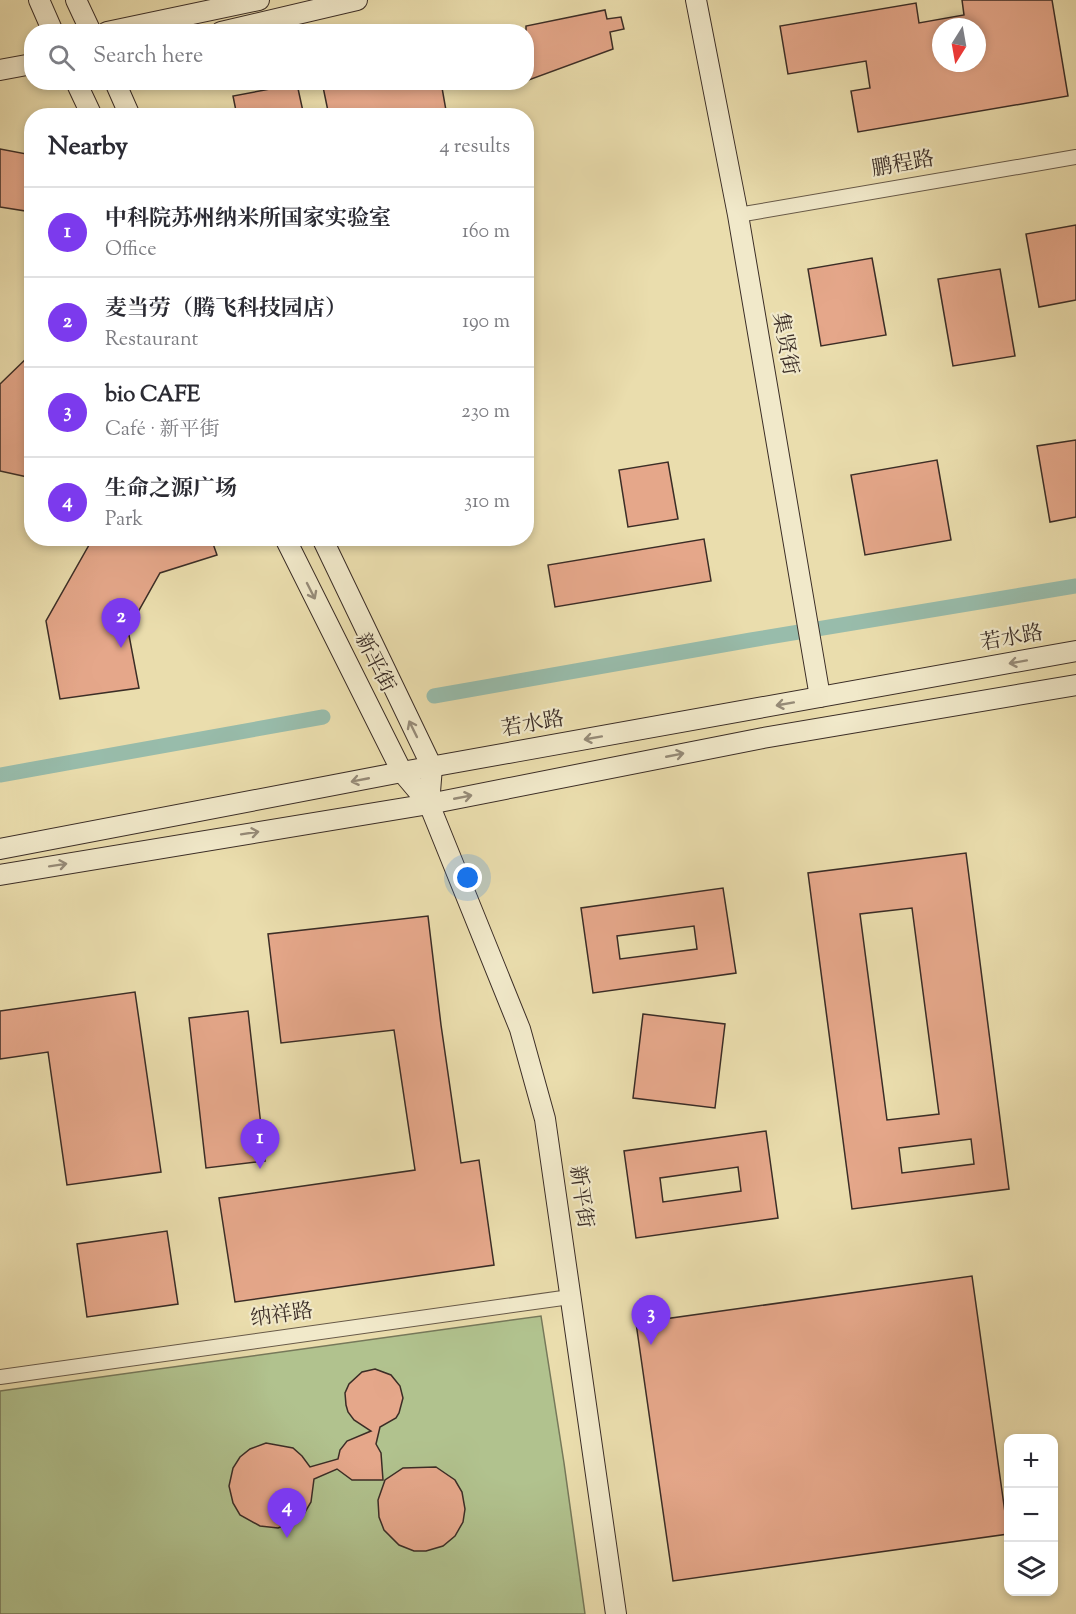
<!DOCTYPE html>
<html lang="en">
<head>
<meta charset="utf-8">
<style>
  body { margin:0; font-family:"Sorts Mill Goudy","Noto Serif SC",serif; background:#f7f7f7; color:#2b2b33 }
  .controls { position:absolute; right:18px; bottom:18px; display:grid; overflow:hidden; border-radius:12px; box-shadow:0 3px 9px #0003 }
  .controls button { width:54px; height:54px; display:grid; place-items:center; padding:0; border:0; border-bottom:2px solid #e1e1e2; background:#fff; color:#2b2b33; font:30px sans-serif }
  .compass { position:absolute; left:932px; top:18px; width:54px; height:54px; border-radius:50%; background:#fff; box-shadow:0 3px 9px #0003; rotate:191deg }
  .you { position:absolute; left:468px; top:878px; width:21px; height:21px; margin:-15px; border:4px solid #fff; border-radius:50%; background:#1a73e8; box-shadow:0 0 0 9px #1a73e833 }
  .badge { display:grid; place-items:center; width:39px; height:39px; border-radius:50%; background:#7c3aed; color:#fff; font-size:20px; font-weight:700 }
  .pin { position:absolute; translate:-50% -50px; filter:drop-shadow(0 2px 3px #0008) }
  .pin::after { content:''; position:absolute; top:32px; width:21px; height:18px; background:inherit; clip-path:polygon(0 0,100% 0,50% 100%) }
  .list { margin:0; padding:0; list-style:none }
  h2 { display:flex; justify-content:space-between; align-items:center; height:78px; margin:0; padding:0 24px; font-size:26px }
  h2 small { font-size:20px; font-weight:400; color:#7c7c81 }
  .list li { display:grid; grid-template-columns:39px 1fr auto; gap:18px; align-items:center; box-sizing:border-box; height:90px; padding:0 24px; border-top:2px solid #e1e1e2 }
  .list b { display:block; font-size:22px; white-space:nowrap }
  .list p { margin:0; font-size:20px; white-space:nowrap; color:#7c7c81 }
  .list em { font-size:20px; font-style:normal; color:#7c7c81 }
  .icon { flex:none; width:33px; height:33px; fill:none; stroke:currentColor; stroke-width:2; stroke-linecap:round; stroke-linejoin:round }
  .map { position:relative; flex:none; width:1076px; height:1614px; overflow:hidden }
  .search { position:absolute; background:#fff; box-shadow:0 3px 9px #0003; left:24px; top:24px; width:510px; height:66px; display:flex; align-items:center; gap:15px; box-sizing:border-box; padding:0 21px; border-radius:24px; color:#7c7c81; font-size:22px }
  .panel { position:absolute; background:#fff; box-shadow:0 3px 9px #0003; left:24px; top:108px; width:510px; height:438px; border-radius:24px }
  .map>svg:first-child { display:block }
  .green { fill:#b1c28e; stroke:#76785a; stroke-width:1.5 }
  .lines { fill:none; stroke-linecap:round; stroke-linejoin:round }
  .canal { stroke:#98bcab; stroke-width:15 }
  .building { fill:#e5a78a; stroke:#3b2d26; stroke-width:1.5; fill-rule:evenodd }
  .street-casing { stroke:#675948; stroke-width:16 }
  .secondary-casing { stroke:#3b2d26; stroke-width:22 }
  .street { stroke:#f1e9ca; stroke-width:14 }
  .secondary { stroke:#f1e9ca; stroke-width:20 }
  .oneway { stroke:#968b78 }
  .labels { text-anchor:middle; dominant-baseline:central; stroke-width:4.5; stroke-linejoin:round; paint-order:stroke }
  .street-label { font-size:21px; fill:#3b2d26; stroke:#f1e9ca }
</style>
</head>
<body>
<div class="map">
<svg width="1076" height="1614" viewBox="0 0 1076 1614">
  <rect width="100%" height="100%" fill="#eaddad"/>
  <filter id="stains"><feTurbulence type="fractalNoise" baseFrequency=".00333" numOctaves="4"/><feColorMatrix values="0 0 0 0 .2 0 0 0 0 .09 0 0 0 0 .02 0 0 0 .5 -.17"/></filter>
  <radialGradient id="worn" r=".72"><stop offset=".6" stop-color="#630" stop-opacity="0"/><stop offset="1" stop-color="#630" stop-opacity=".3"/></radialGradient>
  <path class="green" d="M541,1316L564,1463L585,1614H0V1391Z"/>
  <g class="lines">
    <g class="canal">
      <path d="M434,696L751,640L1076,586"/>
      <path d="M0,775L323,717"/>
    </g>
  </g>
  <g class="building">
    <path d="M962,0H1052L1068,96L858,132L851,91L870,88L866,61L788,74L780,26L916,3L919,23L964,15ZM941,27H977V63H941Z"/>
    <path d="M605,10L607,19L621,17L624,29L610,32L613,49L526,81V26Z"/>
    <path d="M322,82H441L447,116H329Z"/>
    <path d="M297,84L304,116H237L233,96Z"/>
    <path d="M0,149L32,155V212L0,207Z"/>
    <path d="M1076,225V300L1039,307L1026,234Z"/>
    <path d="M872,258L886,335L821,346L808,269Z"/>
    <path d="M1000,269L1015,356L953,366L938,279Z"/>
    <path d="M32,353V478L0,471V384Z"/>
    <path d="M1076,440V517L1050,522L1037,446Z"/>
    <path d="M937,460L951,540L865,555L851,475Z"/>
    <path d="M668,462L678,519L628,527L619,470Z"/>
    <path d="M93,538H211L217,555L160,573L128,630L139,688L60,699L46,621Z"/>
    <path d="M704,539L711,581L555,607L548,565Z"/>
    <path d="M966,853L1009,1189L852,1209L808,873ZM912,908L939,1114L887,1120L860,914ZM971,1139L974,1164L902,1173L899,1148Z"/>
    <path d="M723,888L736,973L593,993L581,908ZM694,926L697,949L620,959L617,936Z"/>
    <path d="M428,916L441,1025L461,1163L479,1160L494,1265L235,1302L219,1198L415,1170L394,1030L281,1043L268,934Z"/>
    <path d="M135,992L161,1172L67,1185L48,1052L0,1059V1011Z"/>
    <path d="M248,1011L265,1161L206,1168L189,1018Z"/>
    <path d="M643,1014L725,1024L715,1108L633,1098Z"/>
    <path d="M766,1131L778,1218L636,1238L624,1151ZM738,1167L741,1191L663,1202L660,1178Z"/>
    <path d="M167,1231L178,1304L87,1317L77,1244Z"/>
    <path d="M972,1276L1008,1534L673,1581L636,1323Z"/>
    <path d="M375,1369L391,1375L400,1386L403,1398L399,1413L396,1418L380,1427L376,1444L381,1453L383,1480H352L337,1469L314,1479L311,1502L304,1514L294,1522L278,1528L260,1526L240,1515L233,1503L229,1486L233,1468L240,1457L250,1449L266,1443L293,1448L302,1456L310,1467L338,1459L340,1450L347,1441L371,1431L354,1420L348,1412L346,1405L345,1393L349,1384L362,1372Z"/>
    <path d="M436,1467L455,1480L462,1492L465,1509L463,1522L455,1536L443,1546L426,1551H414L399,1545L384,1530L379,1517L378,1500L385,1480L403,1468Z"/>
  </g>
  <g class="lines">
    <defs>
      <g id="street">
        <path d="M738,215L1076,157"/>
        <path d="M0,1377L570,1297"/>
      </g>
      <g id="secondary">
        <path d="M39,0L53,32"/>
        <path d="M76,0L91,32"/>
        <path d="M696,0L738,215L820,697"/>
        <path d="M107,32L259,0"/>
        <path d="M221,32L357,0"/>
        <path d="M0,70L32,64"/>
        <path d="M76,82L92,116"/>
        <path d="M115,82L130,116"/>
        <path d="M285,538L402,772L429,804L520,1029L545,1119L616,1614"/>
        <path d="M322,538L432,767L429,804"/>
        <path d="M0,849L402,772L1076,651"/>
        <path d="M0,875L429,804L763,738L1076,685"/>
      </g>
    </defs>
    <use href="#street" class="street-casing"/>
    <use href="#secondary" class="secondary-casing"/>
    <use href="#street" class="street"/>
    <use href="#secondary" class="secondary"/>
  </g>
  <defs><path id="oneway-shaft" d="M-6 0H5M1.5-3L5.5 0L1.5 3" fill="none" stroke-width="1.6" stroke-linecap="round" stroke-linejoin="round" transform="scale(1.5)"/></defs>
  <g class="oneway">
    <use href="#oneway-shaft" transform="translate(311 591) rotate(63)"/>
    <use href="#oneway-shaft" transform="translate(1018 662) rotate(170)"/>
    <use href="#oneway-shaft" transform="translate(785 704) rotate(170)"/>
    <use href="#oneway-shaft" transform="translate(413 729) rotate(-116)"/>
    <use href="#oneway-shaft" transform="translate(593 738) rotate(170)"/>
    <use href="#oneway-shaft" transform="translate(675 755) rotate(-11)"/>
    <use href="#oneway-shaft" transform="translate(360 780) rotate(169)"/>
    <use href="#oneway-shaft" transform="translate(463 797) rotate(-11)"/>
    <use href="#oneway-shaft" transform="translate(250 833) rotate(-9)"/>
    <use href="#oneway-shaft" transform="translate(58 865) rotate(-9)"/>
  </g>
  <g class="labels">
    <g class="street-label">
      <text transform="translate(903 165) rotate(-10)">鹏程路</text>
      <text transform="translate(784 344) rotate(80)">集贤街</text>
      <text transform="translate(1012 639) rotate(-10)">若水路</text>
      <text transform="translate(374 663) rotate(63)">新平街</text>
      <text transform="translate(533 725) rotate(-10)">若水路</text>
      <text transform="translate(580 1197) rotate(82)">新平街</text>
      <text transform="translate(282 1316) rotate(-8)">纳祥路</text>
    </g>
  </g>
  <rect width="100%" height="100%" filter="url(#stains)"/>
  <rect width="100%" height="100%" fill="url(#worn)"/>
</svg>
<div class="controls">
<button>+</button>
<button>−</button>
<button><svg class="icon" aria-label="layers" viewBox="0 0 24 24"><path d="M12 4l9 5-9 5-9-5zM3 14l9 5 9-5"/></svg></button>
</div>
<svg class="compass" viewBox="-18 -18 36 36"><path d="M0-13l5 13h-10z" fill="#e53935"/><path d="M0 13l5-13h-10z" fill="#7c7c81"/></svg>
<div class="you"></div>
<div class="pin badge" style="left:260px;top:1169px">1</div>
<div class="pin badge" style="left:121px;top:648px">2</div>
<div class="pin badge" style="left:651px;top:1345px">3</div>
<div class="pin badge" style="left:287px;top:1538px">4</div>
<div class="search"><svg class="icon" aria-label="search" viewBox="0 0 24 24"><circle cx="10" cy="10" r="6"/><path d="M15 15l6 6"/></svg>Search here</div>
<section class="panel">
<h2>Nearby<small>4 results</small></h2>
<ul class="list">
<li><span class="badge">1</span><div><b>中科院苏州纳米所国家实验室</b><p>Office</p></div><em>160 m</em></li>
<li><span class="badge">2</span><div><b>麦当劳（腾飞科技园店）</b><p>Restaurant</p></div><em>190 m</em></li>
<li><span class="badge">3</span><div><b>bio CAFE</b><p>Café · 新平街</p></div><em>230 m</em></li>
<li><span class="badge">4</span><div><b>生命之源广场</b><p>Park</p></div><em>310 m</em></li>
</ul>
</section>
</div>
</body>
</html>
